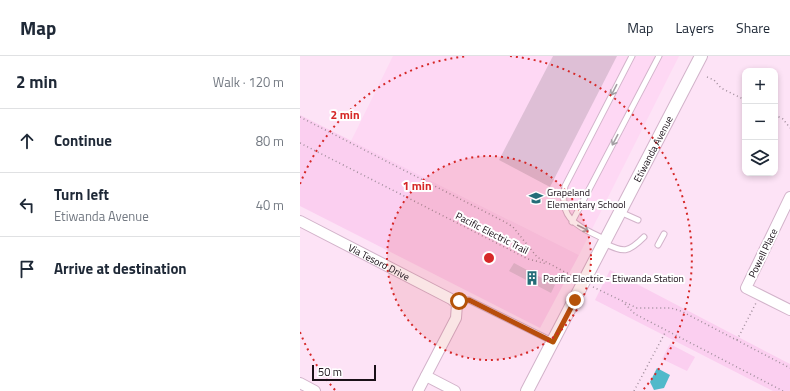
<!DOCTYPE html>
<html lang="en">
<head>
<meta charset="utf-8">
<style>
  body { margin:0; font-family:"Titillium Web",sans-serif; background:#f2f2f3; color:#1f2937 }
  .controls { position:absolute; right:12px; top:12px; display:grid; overflow:hidden; border-radius:8px; box-shadow:0 2px 6px #0003 }
  .controls button { width:36px; height:36px; display:grid; place-items:center; padding:0; border:0; border-bottom:1px solid #e0e1e3; background:#fff; color:#1f2937; font:20px sans-serif }
  .scale { position:absolute; left:12px; bottom:10px; width:64px; box-sizing:border-box; padding-left:4px; border:2px solid #1a1018; border-top:0; font-size:11px; line-height:14px; white-space:nowrap; color:#1a1018; -webkit-text-stroke:3px #fff; paint-order:stroke }
  .stop { position:absolute; width:12px; height:12px; margin:-9px; border:3px solid #b45309; border-radius:50%; background:#fff }
  .stop.end { background:#b45309; border-color:#fff; box-shadow:0 1px 4px #0008 }
  .list { margin:0; padding:0; list-style:none }
  h2 { display:flex; justify-content:space-between; align-items:center; height:52px; margin:0; padding:0 16px; font-size:17px }
  h2 small { font-size:13px; font-weight:400; color:#747a83 }
  .list li { display:grid; grid-template-columns:26px 1fr auto; gap:12px; align-items:center; box-sizing:border-box; height:64px; padding:0 16px; border-top:1px solid #e0e1e3 }
  .list b { display:block; font-size:15px; white-space:nowrap }
  .list p { margin:0; font-size:13px; white-space:nowrap; color:#747a83 }
  .list em { font-size:13px; font-style:normal; color:#747a83 }
  .icon { flex:none; width:22px; height:22px; fill:none; stroke:currentColor; stroke-width:2; stroke-linecap:round; stroke-linejoin:round }
  .map { position:relative; flex:none; width:490px; height:335px; overflow:hidden }
  header { display:flex; align-items:center; gap:24px; box-sizing:border-box; height:56px; padding:0 20px; background:#fff; border-bottom:1px solid #e0e1e3 }
  header strong { font-size:19px }
  nav { display:flex; gap:22px; margin-inline-start:auto; font-size:14px }
  main { display:flex }
  aside { flex:1; background:#fff }
  .map>svg:first-child { display:block }
  .built { fill:#fed8f4 }
  .green { fill:#fbcff0 }
  .water { fill:#50b9ca }
  .building { fill:#debfd6 }
  .lines { fill:none; stroke-linecap:round; stroke-linejoin:round }
  .service-casing { stroke:#d2b3ca; stroke-width:7 }
  .minor-casing { stroke:#d2b3ca; stroke-width:12 }
  .tertiary-casing { stroke:#d2b3ca; stroke-width:14 }
  .path { stroke:#a08d9b; stroke-width:1.5; stroke-dasharray:1 3; stroke-linecap:butt }
  .service { stroke:#fff; stroke-width:5 }
  .minor { stroke:#fff; stroke-width:10 }
  .tertiary { stroke:#fff; stroke-width:12 }
  .oneway { stroke:#a39fa3 }
  .route { stroke:#b45309; stroke-width:5 }
  .ring { fill:none; stroke:#d62828; stroke-width:2; stroke-dasharray:2 4 }
  .labels { text-anchor:middle; dominant-baseline:central; stroke-width:4; stroke-linejoin:round; paint-order:stroke }
  .street-label { font-size:10px; fill:#1a1018; stroke:#fff }
  .poi-label { font-size:10px; fill:#1a1018; stroke:#fff; text-anchor:start }
  .centre { fill:#d62828; stroke:#fff; stroke-width:2 }
  .ring-label { font-size:12px; text-anchor:middle; font-weight:bold; fill:#d62828; stroke:#fff; stroke-width:4; stroke-linejoin:round; paint-order:stroke }
</style>
</head>
<body>
<header>
<strong>Map</strong>
<nav><a>Map</a><a>Layers</a><a>Share</a></nav>
</header>
<main>
<aside>
<h2>2 min<small>Walk · 120 m</small></h2>
<ul class="list">
<li><svg class="icon" aria-label="ahead" viewBox="0 0 24 24"><path d="M12 20V5M6 11l6-6 6 6"/></svg><div><b>Continue</b></div><em>80 m</em></li>
<li><svg class="icon" aria-label="left" viewBox="0 0 24 24"><path d="M17 20v-9H6M10 6l-5 5 5 5"/></svg><div><b>Turn left</b><p>Etiwanda Avenue</p></div><em>40 m</em></li>
<li><svg class="icon" aria-label="arrive" viewBox="0 0 24 24"><path d="M6 21V4h12l-3 4 3 4H6"/></svg><div><b>Arrive at destination</b></div></li>
</ul>
</aside>
<div class="map">
<svg width="490" height="335" viewBox="0 0 490 335">
  <rect width="100%" height="100%" fill="#fde3f6"/>
  <path class="built" d="M93,0H379L279,199L51,85Z"/>
  <g class="green">
    <path d="M0,59L279,199L240,272L0,150Z"/>
    <path d="M310,214L490,308V335H473L295,244Z"/>
    <path d="M370,288L395,301L387,315L362,303Z"/>
  </g>
  <path class="water" d="M357,312L370,319L364,332L354,334L350,326Z"/>
  <g class="building">
    <path d="M253,0H317L250,131L199,104Z"/>
    <path d="M214,207L255,229L251,237L209,215Z"/>
  </g>
  <g class="lines">
    <defs>
      <g id="service">
        <path d="M320,156L338,164"/>
        <path d="M272,166L359,0"/>
        <path d="M306,184C279,170 258,165 265,130L332,0"/>
        <path d="M304,187C324,197 328,197 344,181"/>
        <path d="M358,189L364,178"/>
        <path d="M157,248L161,243L169,244L252,285"/>
      </g>
      <g id="minor">
        <path d="M490,141L446,232L490,254"/>
        <path id="s1" d="M0,165L151,243L157,248L156,262L118,335"/>
        <path d="M126,320L155,335"/>
        <path d="M0,327L15,335"/>
      </g>
      <g id="tertiary">
        <path id="s2" d="M227,335L401,0"/>
      </g>
    </defs>
    <use href="#service" class="service-casing"/>
    <use href="#minor" class="minor-casing"/>
    <use href="#tertiary" class="tertiary-casing"/>
    <g class="path">
      <path d="M407,21L414,24L421,32L445,44"/>
      <path d="M475,59L483,63L490,72"/>
      <path d="M0,61L205,166L213,171L237,201L276,222"/>
      <path d="M0,87L228,203L247,208"/>
      <path d="M293,231L337,252H371L381,255L490,312"/>
      <path d="M325,248L335,258L483,335"/>
      <path d="M437,284L456,247"/>
      <path d="M334,335L366,275"/>
    </g>
    <use href="#service" class="service"/>
    <use href="#minor" class="minor"/>
    <use href="#tertiary" class="tertiary"/>
  </g>
  <defs><path id="oneway-shaft" d="M-6 0H5M1.5-3L5.5 0L1.5 3" fill="none" stroke-width="1.6" stroke-linecap="round" stroke-linejoin="round"/></defs>
  <g class="oneway">
    <use href="#oneway-shaft" transform="translate(314 34) rotate(117)"/>
    <use href="#oneway-shaft" transform="translate(315 84) rotate(118)"/>
    <use href="#oneway-shaft" transform="translate(283 172) rotate(27)"/>
  </g>
  <g class="lines">
    <path class="route" d="M159,245L169,244L253,286L275,244"/>
  </g>
  <circle cx="189" cy="202" r="102" fill="#d62828" fill-opacity=".12"/>
  <g class="ring">
    <circle cx="189" cy="202" r="102"/>
    <path d="M35 334A203 203 0 0 1 0 276M0 128A203 203 0 0 1 168 0M210 0A203 203 0 0 1 343 334"/>
  </g>
  <defs>
    <symbol id="school-bare" viewBox="-9 -9 18 18"><path d="M0-5L7-2L0 1L-7-2ZM-4 1L0 2.5L4 1V4Q0 6-4 4Z" fill="#246d78" stroke="#fff" stroke-width="2.5" paint-order="stroke"/></symbol>
    <symbol id="building-bare" viewBox="-9 -9 18 18"><path d="M-4-6H4V6H1V3H-1V6H-4ZM-2.5-4.3h1.7v1.8h-1.7ZM.8-4.3h1.7v1.8H.8ZM-2.5-1h1.7V.8h-1.7ZM.8-1h1.7V.8H.8Z" fill="#246d78" stroke="#fff" stroke-width="2.5" paint-order="stroke"/></symbol>
  </defs>
  <g fill-rule="evenodd">
    <use href="#school-bare" x="226" y="132" width="20" height="20"/>
    <use href="#building-bare" x="222" y="212" width="20" height="20"/>
  </g>
  <g class="labels">
    <g class="street-label">
      <text stroke="none"><textPath href="#s2" startOffset="273">Etiwanda Avenue</textPath></text>
      <text transform="translate(192 177) rotate(27)">Pacific Electric Trail</text>
      <text transform="translate(463 197) rotate(-64)">Powell Place</text>
      <text stroke="none"><textPath href="#s1" startOffset="89">Via Tesoro Drive</textPath></text>
    </g>
    <g class="poi-label">
      <text x="247" y="136">Grapeland<tspan x="247" dy="12">Elementary School</tspan></text>
      <text x="243" y="222">Pacific Electric - Etiwanda Station</text>
    </g>
  </g>
  <circle cx="189" cy="202" r="6" class="centre"/>
  <g class="ring-label">
    <text x="45" y="63">2 min</text>
    <text x="117" y="134">1 min</text>
  </g>
</svg>
<div class="controls">
<button>+</button>
<button>−</button>
<button><svg class="icon" aria-label="layers" viewBox="0 0 24 24"><path d="M12 4l9 5-9 5-9-5zM3 14l9 5 9-5"/></svg></button>
</div>
<div class="scale">50 m</div>
<div class="stop" style="left:159px;top:245px"></div>
<div class="stop end" style="left:275px;top:244px"></div>
</div>
</main>
</body>
</html>
